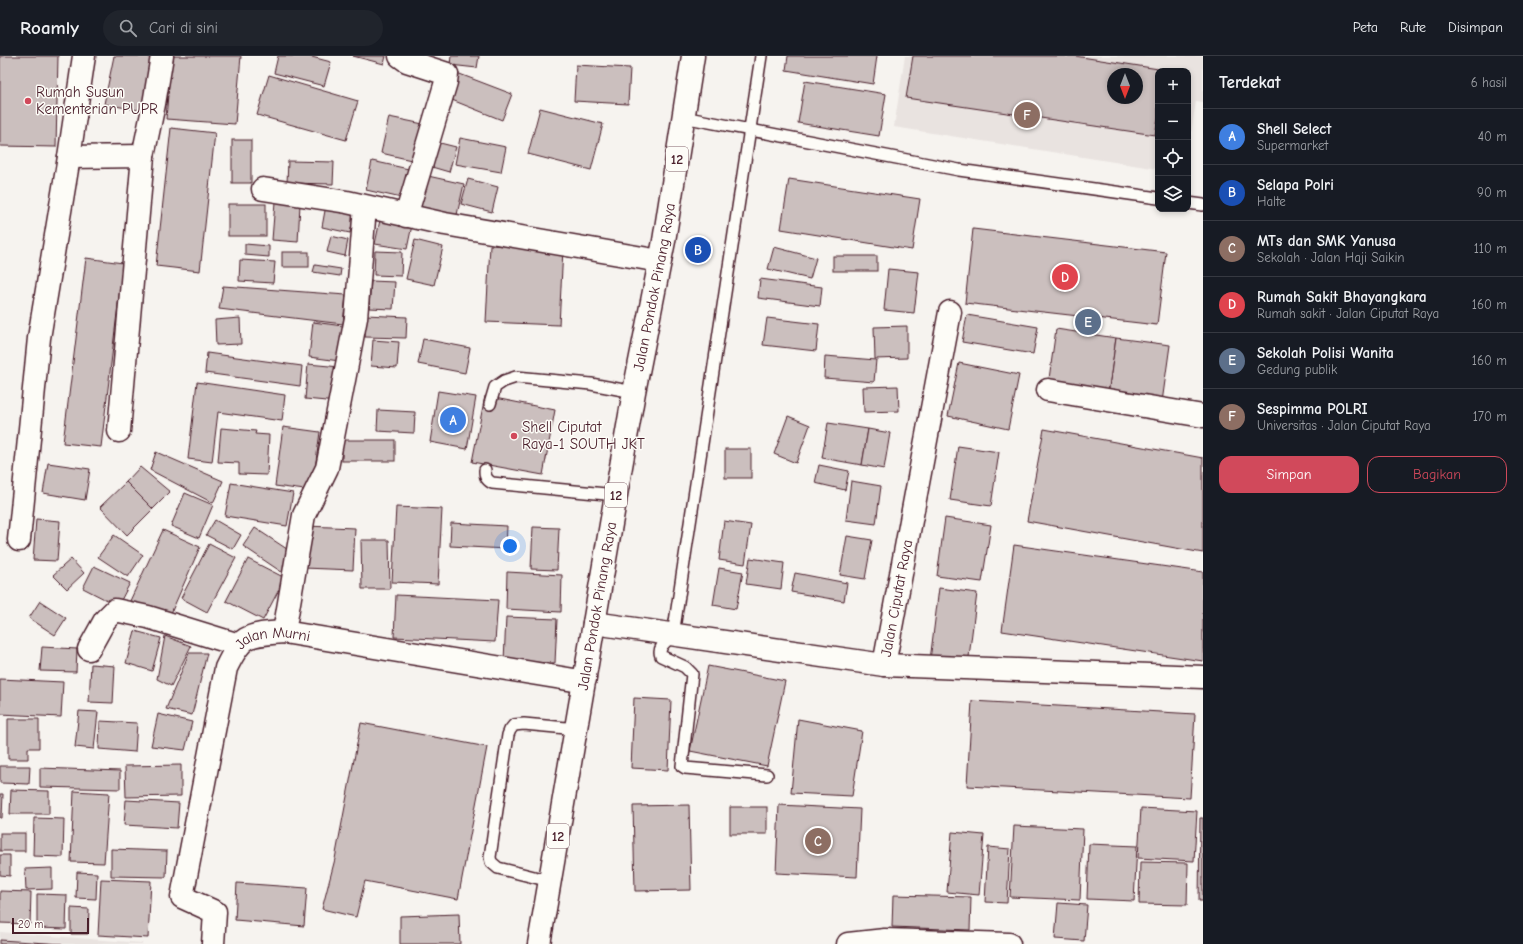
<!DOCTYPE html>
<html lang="id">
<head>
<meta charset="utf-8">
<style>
  body { margin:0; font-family:"Comic Neue",sans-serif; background:#20242c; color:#f1f3f6 }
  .controls { position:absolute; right:12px; top:12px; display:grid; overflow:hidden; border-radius:8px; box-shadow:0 2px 6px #0003 }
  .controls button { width:36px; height:36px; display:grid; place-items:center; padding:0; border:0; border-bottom:1px solid #363941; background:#171b24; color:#f1f3f6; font:20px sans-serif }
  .compass { position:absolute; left:1107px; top:12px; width:36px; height:36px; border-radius:50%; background:#171b24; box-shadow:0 2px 6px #0003; rotate:180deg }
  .scale { position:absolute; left:12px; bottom:10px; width:77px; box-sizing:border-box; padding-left:4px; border:2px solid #4a1f2b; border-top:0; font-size:11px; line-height:14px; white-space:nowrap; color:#4a1f2b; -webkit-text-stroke:3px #fdfcf7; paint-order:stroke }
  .you { position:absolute; left:510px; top:490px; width:14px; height:14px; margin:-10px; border:3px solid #fff; border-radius:50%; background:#1a73e8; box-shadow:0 0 0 6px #1a73e833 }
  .badge { display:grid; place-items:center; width:26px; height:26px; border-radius:50%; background:#d1495b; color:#fff; font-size:13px; font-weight:700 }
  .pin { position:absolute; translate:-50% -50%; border:2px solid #fff; box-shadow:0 1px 4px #0006 }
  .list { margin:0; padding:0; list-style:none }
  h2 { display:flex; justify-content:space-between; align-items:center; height:52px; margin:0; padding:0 16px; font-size:17px }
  h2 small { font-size:13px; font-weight:400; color:#9ea1a6 }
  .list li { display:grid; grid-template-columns:26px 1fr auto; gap:12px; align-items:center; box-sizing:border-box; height:56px; padding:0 16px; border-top:1px solid #363941 }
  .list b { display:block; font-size:15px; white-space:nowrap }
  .list p { margin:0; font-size:13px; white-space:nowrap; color:#9ea1a6 }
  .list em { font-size:13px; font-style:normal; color:#9ea1a6 }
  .actions { display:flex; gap:8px; padding:12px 16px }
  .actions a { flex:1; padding:9px 0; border:1px solid #d1495b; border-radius:12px; text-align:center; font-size:14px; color:#d1495b }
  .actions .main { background:#d1495b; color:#fff }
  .icon { flex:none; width:22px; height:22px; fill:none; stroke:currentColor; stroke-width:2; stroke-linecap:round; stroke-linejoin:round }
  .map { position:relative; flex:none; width:1203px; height:888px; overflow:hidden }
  header { display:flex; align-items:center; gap:24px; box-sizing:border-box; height:56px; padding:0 20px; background:#171b24; border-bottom:1px solid #363941 }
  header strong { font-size:19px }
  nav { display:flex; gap:22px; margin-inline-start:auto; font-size:14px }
  .search { width:280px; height:36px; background:#20242c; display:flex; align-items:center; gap:10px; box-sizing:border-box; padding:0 14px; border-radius:22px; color:#9ea1a6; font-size:15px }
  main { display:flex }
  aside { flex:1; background:#171b24 }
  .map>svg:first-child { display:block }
  .built { fill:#e9e3e0; fill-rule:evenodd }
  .building { fill:#cbbfbe; stroke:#4a1f2b; fill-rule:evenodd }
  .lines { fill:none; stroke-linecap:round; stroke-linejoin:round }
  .service-casing { stroke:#4a1f2b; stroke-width:14 }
  .minor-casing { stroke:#4a1f2b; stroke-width:25 }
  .tertiary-casing { stroke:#4a1f2b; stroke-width:25 }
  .trunk-casing { stroke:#4a1f2b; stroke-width:25 }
  .service { stroke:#fdfcf7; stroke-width:11 }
  .minor { stroke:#fdfcf7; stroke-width:22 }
  .tertiary { stroke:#fdfcf7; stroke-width:22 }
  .trunk { stroke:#fdfcf7; stroke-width:22 }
  .poi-dot { fill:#d1495b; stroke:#fdfcf7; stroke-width:1.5 }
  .labels { text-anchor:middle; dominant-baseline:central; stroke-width:3; stroke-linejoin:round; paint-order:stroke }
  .shield { fill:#fdfcf7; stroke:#806168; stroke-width:1 }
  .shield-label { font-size:14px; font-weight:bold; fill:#4a1f2b }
  .poi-label { font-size:15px; fill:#4a1f2b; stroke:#fdfcf7; text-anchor:start }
  .street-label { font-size:15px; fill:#4a1f2b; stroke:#fdfcf7 }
</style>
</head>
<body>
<header>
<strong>Roamly</strong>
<div class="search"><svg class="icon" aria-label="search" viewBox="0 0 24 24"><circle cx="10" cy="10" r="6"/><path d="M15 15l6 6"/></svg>Cari di sini</div>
<nav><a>Peta</a><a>Rute</a><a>Disimpan</a></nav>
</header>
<main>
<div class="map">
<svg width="1203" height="888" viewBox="0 0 1203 888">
  <rect width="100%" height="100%" fill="#f6f3ef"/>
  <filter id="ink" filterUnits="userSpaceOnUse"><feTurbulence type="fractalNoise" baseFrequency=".025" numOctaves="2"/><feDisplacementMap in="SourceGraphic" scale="8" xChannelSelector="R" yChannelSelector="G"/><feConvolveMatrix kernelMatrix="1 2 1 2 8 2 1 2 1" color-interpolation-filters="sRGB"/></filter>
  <g filter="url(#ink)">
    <g class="built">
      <path d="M905,0H1203V46L1196,45L1188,96V15H1158V113L894,71ZM1113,18H1137V42H1113Z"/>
      <path d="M0,876L142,887V888H0Z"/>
    </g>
    <g class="building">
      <path d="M0,0H58L56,91L0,90Z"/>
      <path d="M114,0H155L144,55L104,48Z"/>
      <path d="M171,0H241L235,68L166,63Z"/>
      <path d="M278,0H308L331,6L324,30L274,17Z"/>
      <path d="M353,0H386L384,8Z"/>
      <path d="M451,0H479L477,12L450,9Z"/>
      <path d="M788,0H877L873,28L786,14Z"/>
      <path d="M913,0H1075L1165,14V15H1158V61L1155,79L906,42ZM1113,18H1137V42H1113Z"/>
      <path d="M576,9L630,12L628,48L574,45Z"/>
      <path d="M457,17L512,38L502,64L447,42Z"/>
      <path d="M269,19L358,45L346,84L257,59Z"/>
      <path d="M805,25L886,38L879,80L798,67Z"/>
      <path d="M540,52L603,68L591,114L528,98Z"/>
      <path d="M389,61L428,69L420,106L381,97Z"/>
      <path d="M171,72L215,77L200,215L156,210Z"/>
      <path d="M460,82L506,91L501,116L455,108Z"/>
      <rect x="232" y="84" width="19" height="43"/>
      <path d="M432,85L456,91L449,116L425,109Z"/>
      <path d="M288,105L334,106L333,128L287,127Z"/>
      <path d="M372,105L413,114L406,143L366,134Z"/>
      <path d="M419,118L464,128L456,163L412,154Z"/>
      <path d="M468,123L498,131L492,156L461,148Z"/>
      <path d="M789,123L920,143L912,194L781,173Z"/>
      <path d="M275,146L300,148L298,186L272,184Z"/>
      <rect x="228" y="148" width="38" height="32"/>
      <path d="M326,149L355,155L350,177L322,171Z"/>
      <path d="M380,164L412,169L407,193L375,188Z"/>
      <path d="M973,173L1166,196L1157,269L965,247Z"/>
      <path d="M331,180L348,184L345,200L327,196Z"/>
      <path d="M415,184L443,191L434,229L406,223Z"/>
      <path d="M245,188L269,190V201L245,199Z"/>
      <path d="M490,189L563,193L559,269L486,266Z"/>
      <path d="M774,191L816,202L810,223L768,213Z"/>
      <path d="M375,195L402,196L401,220L374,219Z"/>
      <rect x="282" y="196" width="27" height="15"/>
      <rect x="833" y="200" width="44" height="15"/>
      <path d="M86,202L123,207L101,391L63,387Z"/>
      <path d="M240,204L275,206L273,227L239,225Z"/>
      <path d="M315,209L341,213L340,220L313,216Z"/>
      <path d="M888,213L919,216L914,257L884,254Z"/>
      <path d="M760,223L822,231L820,250L758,242Z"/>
      <path d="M371,225L395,226L393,253L369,252Z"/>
      <path d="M223,230L346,239L343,268L219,253Z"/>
      <path d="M366,259L407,261L406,282L365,281Z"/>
      <path d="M967,259L1038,271L1033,298L962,286Z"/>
      <path d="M240,262L241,288L216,289L215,264Z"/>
      <path d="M767,262L819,268L816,295L763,289Z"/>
      <path d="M313,266L343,270L340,305L309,301Z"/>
      <path d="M907,270V302L875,303L874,271Z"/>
      <path d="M1056,273L1116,282L1108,339L1048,330Z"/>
      <path d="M1116,282L1170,289L1162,346L1108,339Z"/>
      <path d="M423,283L470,292L465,317L418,308Z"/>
      <path d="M373,284L399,286L397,312L371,310Z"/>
      <path d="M207,297L302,310L300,330L205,317Z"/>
      <path d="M825,300L876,304L874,326L824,322Z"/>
      <path d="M959,307L1019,319L1008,373L948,360Z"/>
      <path d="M308,308L340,311L337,346L305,343Z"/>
      <path d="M197,326L285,339L282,365L218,356L212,406L188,403Z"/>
      <path d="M898,330L899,355L864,356L863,331Z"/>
      <path d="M438,335L476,341L467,393L430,386Z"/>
      <path d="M485,340L555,354L543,419L472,406Z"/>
      <path d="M378,354L415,356L414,377L377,375Z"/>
      <path d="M788,360L810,369L796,407L774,398Z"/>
      <path d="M828,367L868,373L862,409L822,402Z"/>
      <path d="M283,371L320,376L312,435L275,430Z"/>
      <path d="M221,372L256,375L255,378L269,379L267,419L239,418V407L218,406Z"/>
      <path d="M868,373L890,377L884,413L862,409Z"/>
      <path d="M1044,373L1203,402V497L1027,465Z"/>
      <rect x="342" y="384" width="53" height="21"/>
      <path d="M958,390L999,396L991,450L950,444Z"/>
      <rect x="725" y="393" width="26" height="29"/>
      <path d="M156,396L223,425L213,447L150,414Z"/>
      <path d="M48,407L90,413L85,444L43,437Z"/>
      <path d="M819,409L849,415L845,434L815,427Z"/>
      <path d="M140,411L170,436L153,453L126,426Z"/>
      <path d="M851,425L881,430L876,468L846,464Z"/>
      <path d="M126,426L153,453L127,479L100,451Z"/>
      <path d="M231,427L293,437L287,470L225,460Z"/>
      <path d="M185,437L213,449L199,482L171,470Z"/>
      <path d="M396,451L442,453L438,528L392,526Z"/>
      <path d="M945,462L991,469L982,526L937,520Z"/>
      <path d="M36,463L60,465L57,505L33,504Z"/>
      <path d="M215,464L241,479L233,493L206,479Z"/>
      <path d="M724,465L751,469L745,508L719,504Z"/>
      <path d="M451,467L507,470L506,493L450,490Z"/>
      <path d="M306,470L355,472L353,514L304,512Z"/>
      <path d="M533,471L559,472L557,514L531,513Z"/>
      <path d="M255,472L296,499L283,517L243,490Z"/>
      <path d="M163,474L200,491L168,564L129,547Z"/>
      <path d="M114,479L143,499L128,521L98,501Z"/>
      <path d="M847,480L872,484L865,523L840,519Z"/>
      <path d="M361,484H389L390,533H362Z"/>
      <path d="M209,488L236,502L207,556L181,542Z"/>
      <path d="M1014,489L1203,516V605L1002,575Z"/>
      <path d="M750,502L784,507L781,533L746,528Z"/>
      <path d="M71,503L84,517L67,533L53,519Z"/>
      <path d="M248,503L285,522L263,564L226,545Z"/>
      <path d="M94,510L130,527L118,550L83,532Z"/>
      <path d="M719,512L743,516L736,553L713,549Z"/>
      <path d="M507,516L562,519L561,556L506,553Z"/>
      <path d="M795,517L847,527L844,545L791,536Z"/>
      <path d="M939,532L977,537L968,609L930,604Z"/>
      <path d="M396,539L498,544L495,586L394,581Z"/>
      <path d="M40,545L66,562L55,579L29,562Z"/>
      <path d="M506,561L557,563L555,607L504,605Z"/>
      <path d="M135,575L161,582L152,615L126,607Z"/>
      <path d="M165,580L191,590L171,630L157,623Z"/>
      <path d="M42,591L77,593L76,616L40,615Z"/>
      <path d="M189,597H207L192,659L166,653Z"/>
      <path d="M91,608L115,610L113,647L89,646Z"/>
      <path d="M708,610L785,625L767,710L690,695Z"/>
      <path d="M0,623L63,626L61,661L0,658Z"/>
      <path d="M634,642L671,644L668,714L631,712Z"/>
      <path d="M972,645L1195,658L1190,742L967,730Z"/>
      <path d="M79,655L98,656L94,693L75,691Z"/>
      <path d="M158,658L192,666L185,694L151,690Z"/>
      <path d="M8,663H39V692H28V703H8Z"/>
      <path d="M798,663L862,675L852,740L791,737Z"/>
      <path d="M100,665L137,667L135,696L99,693Z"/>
      <path d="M361,667L487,691L458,843L365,825L356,861L322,853L335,803Z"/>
      <path d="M181,709V740L126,741L125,710Z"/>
      <path d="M0,710H30L29,728L0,727Z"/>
      <path d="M40,712L120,715V733L40,731Z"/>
      <path d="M11,734L49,735V758H10Z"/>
      <path d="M74,735L109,737L104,807L71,806Z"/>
      <path d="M0,738H3L2,762H0Z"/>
      <path d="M126,744L179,747L177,772L124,769Z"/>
      <path d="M689,749L691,834L635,835L633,750Z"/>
      <path d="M779,749L860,753L857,821L776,817Z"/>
      <rect x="730" y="751" width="37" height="27"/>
      <path d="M1141,752L1197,755L1194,805L1138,802Z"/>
      <path d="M34,762L64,763L63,801L33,800Z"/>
      <path d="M1200,762H1203V845H1199Z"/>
      <path d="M1014,770L1083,773L1080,844L1010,841Z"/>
      <path d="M952,776L984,779L979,839L947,836Z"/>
      <rect x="0" y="777" width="25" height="18"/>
      <path d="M1089,788L1137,790L1134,845L1087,843Z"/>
      <path d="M988,791L1010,793L1007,847L985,846Z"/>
      <path d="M111,793L167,795L166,821L111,820Z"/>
      <path d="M0,799H10V820L0,819Z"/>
      <path d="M1140,806L1188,807L1187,849L1139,848Z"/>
      <path d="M52,812V833L26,834L25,813Z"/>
      <path d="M77,816L97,817L96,843L76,842Z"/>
      <path d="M101,823L151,825L148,882L98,879Z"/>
      <path d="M237,827L307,832L304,870L235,864Z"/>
      <path d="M0,835L31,836L30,868L0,867Z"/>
      <path d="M37,838L67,839L66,873L37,872Z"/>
      <path d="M893,839L971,841L970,874L892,871Z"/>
      <path d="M1058,847L1087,849L1084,885L1055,883Z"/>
      <path d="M71,852L89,853L88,878H71Z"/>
      <path d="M459,858L460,888H400V860Z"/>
      <path d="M0,884L62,888H0Z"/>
    </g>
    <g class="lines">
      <defs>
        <g id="service">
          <path d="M761,0L673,579C667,585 657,591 661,600L685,611L692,618L682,710L685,712L767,719"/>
          <path d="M683,61L959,114L1158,142"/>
          <path d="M1188,147L1203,149"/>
          <path d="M490,348L495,331L504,325L516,321L591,328L634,336"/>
          <path d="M485,414C485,421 486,423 492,427L616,439"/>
          <path d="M550,825L498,812L491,806L490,801L508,679L510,674L514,669L524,668L577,673"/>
        </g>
        <g id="minor">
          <path d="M400,0L407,5L447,18L446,26L406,160"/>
          <path d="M143,100L154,48L162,0"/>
          <path d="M69,101L143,100L119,375"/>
          <path d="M263,133L347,146L445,168L660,205"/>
          <path d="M1048,334L1203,360"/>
          <path d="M19,484L39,282L69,101L84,0"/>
          <path d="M594,567L884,609L1203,621"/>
          <path d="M284,576L304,459L327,412L356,262L365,151"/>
          <path d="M89,593L105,564L115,554L148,561L239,589"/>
          <path id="s1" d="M884,609L950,256"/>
          <path id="s2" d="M213,888L215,856L182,841L226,612C243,577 248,579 284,576L574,624L585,623"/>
        </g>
        <path id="tertiary" d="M848,888L885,884L1009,888"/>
        <g id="trunk">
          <path id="s3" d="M539,888L616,439L634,336L664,185L693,0"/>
        </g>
      </defs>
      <use href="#service" class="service-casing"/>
      <use href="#minor" class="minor-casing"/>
      <use href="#tertiary" class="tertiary-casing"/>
      <use href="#trunk" class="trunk-casing"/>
      <use href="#service" class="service"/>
      <use href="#minor" class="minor"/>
      <use href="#tertiary" class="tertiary"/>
      <use href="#trunk" class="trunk"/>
    </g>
  </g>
  <g class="poi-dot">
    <circle cx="28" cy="45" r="4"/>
    <circle cx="514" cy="380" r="4"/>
  </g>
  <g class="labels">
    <g class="shield">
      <rect x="666" y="91" width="22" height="24" rx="3"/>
      <rect x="605" y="427" width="22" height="24" rx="3"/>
      <rect x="547" y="768" width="22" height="24" rx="3"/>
    </g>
    <g class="shield-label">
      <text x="677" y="103">12</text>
      <text x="616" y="439">12</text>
      <text x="558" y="780">12</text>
    </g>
    <g class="poi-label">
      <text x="36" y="36">Rumah Susun<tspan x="36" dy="17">Kementerian PUPR</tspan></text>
      <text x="522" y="371">Shell Ciputat<tspan x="522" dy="17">Raya-1 SOUTH JKT</tspan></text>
    </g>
    <g class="street-label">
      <text stroke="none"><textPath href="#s3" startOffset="667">Jalan Pondok Pinang Raya</textPath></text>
      <text stroke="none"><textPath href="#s1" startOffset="68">Jalan Ciputat Raya</textPath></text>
      <text stroke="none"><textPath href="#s3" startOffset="343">Jalan Pondok Pinang Raya</textPath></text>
      <text stroke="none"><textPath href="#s2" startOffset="364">Jalan Murni</textPath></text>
    </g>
  </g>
</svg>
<div class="controls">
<button>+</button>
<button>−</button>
<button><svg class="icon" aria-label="locate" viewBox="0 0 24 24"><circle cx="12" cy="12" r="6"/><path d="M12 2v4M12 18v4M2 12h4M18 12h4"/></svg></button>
<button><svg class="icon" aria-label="layers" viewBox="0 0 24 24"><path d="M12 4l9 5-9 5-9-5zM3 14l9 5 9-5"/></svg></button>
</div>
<svg class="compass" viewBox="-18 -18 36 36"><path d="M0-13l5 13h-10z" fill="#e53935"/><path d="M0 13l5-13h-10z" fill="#9ea1a6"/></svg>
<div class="scale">20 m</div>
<div class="you"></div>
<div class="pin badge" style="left:453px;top:364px;background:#3f7fe0">A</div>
<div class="pin badge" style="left:698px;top:194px;background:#1a4fb4">B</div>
<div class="pin badge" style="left:818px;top:785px;background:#8d6e63">C</div>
<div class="pin badge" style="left:1065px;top:221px;background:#e0444e">D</div>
<div class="pin badge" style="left:1088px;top:266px;background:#5c6f8a">E</div>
<div class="pin badge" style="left:1027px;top:59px;background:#8d6e63">F</div>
</div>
<aside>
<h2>Terdekat<small>6 hasil</small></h2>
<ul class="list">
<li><span class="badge" style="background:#3f7fe0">A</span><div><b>Shell Select</b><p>Supermarket</p></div><em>40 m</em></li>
<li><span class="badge" style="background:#1a4fb4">B</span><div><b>Selapa Polri</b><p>Halte</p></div><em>90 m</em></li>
<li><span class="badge" style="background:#8d6e63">C</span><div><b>MTs dan SMK Yanusa</b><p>Sekolah · Jalan Haji Saikin</p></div><em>110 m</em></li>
<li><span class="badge" style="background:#e0444e">D</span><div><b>Rumah Sakit Bhayangkara</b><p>Rumah sakit · Jalan Ciputat Raya</p></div><em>160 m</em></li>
<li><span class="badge" style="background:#5c6f8a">E</span><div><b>Sekolah Polisi Wanita</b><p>Gedung publik</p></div><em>160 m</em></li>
<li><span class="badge" style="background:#8d6e63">F</span><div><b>Sespimma POLRI</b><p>Universitas · Jalan Ciputat Raya</p></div><em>170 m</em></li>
</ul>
<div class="actions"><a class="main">Simpan</a><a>Bagikan</a></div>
</aside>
</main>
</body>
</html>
